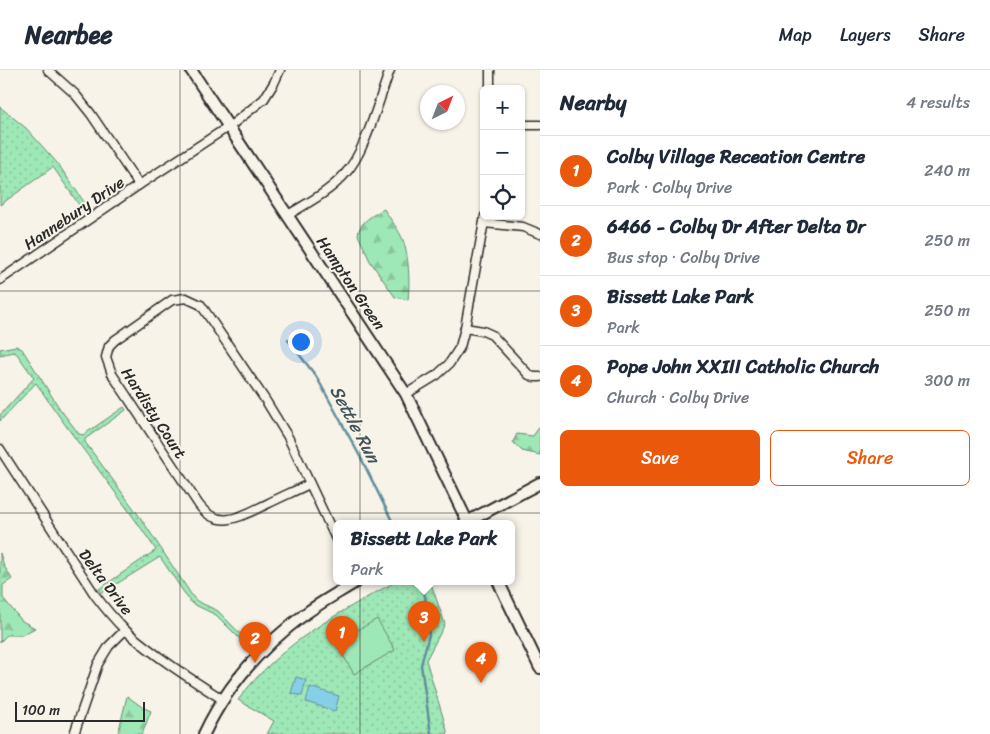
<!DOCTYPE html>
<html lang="en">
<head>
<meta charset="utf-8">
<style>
  body { margin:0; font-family:Sriracha,sans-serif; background:#f6f6f7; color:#1f2937 }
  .controls { position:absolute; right:15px; top:15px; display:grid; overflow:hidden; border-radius:8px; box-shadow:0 1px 4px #0004 }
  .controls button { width:45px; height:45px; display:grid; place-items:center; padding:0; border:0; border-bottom:1px solid #e0e1e3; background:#fff; color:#1f2937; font:25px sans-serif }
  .compass { position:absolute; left:420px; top:15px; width:45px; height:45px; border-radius:50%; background:#fff; box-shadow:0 1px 4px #0004; rotate:42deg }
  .scale { position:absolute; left:15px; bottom:12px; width:130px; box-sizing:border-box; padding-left:5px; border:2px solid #2b2b2b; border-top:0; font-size:14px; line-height:18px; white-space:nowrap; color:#2b2b2b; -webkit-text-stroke:4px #f7f3e8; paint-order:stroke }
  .you { position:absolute; left:300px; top:271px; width:18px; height:18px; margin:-12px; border:4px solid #fff; border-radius:50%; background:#1a73e8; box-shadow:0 0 0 8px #1a73e833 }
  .badge { display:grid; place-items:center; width:32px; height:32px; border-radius:50%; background:#ea580c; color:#fff; font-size:16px; font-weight:700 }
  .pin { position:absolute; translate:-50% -41px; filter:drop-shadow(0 1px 2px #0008) }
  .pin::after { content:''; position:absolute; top:26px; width:18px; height:15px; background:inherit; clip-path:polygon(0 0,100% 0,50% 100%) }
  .popup { position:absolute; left:333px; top:450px; width:182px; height:65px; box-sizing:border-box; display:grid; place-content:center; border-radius:8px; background:#fff; filter:drop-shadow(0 1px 4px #0005); font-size:16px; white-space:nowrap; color:#747a83 }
  .popup b { font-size:19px; color:#1f2937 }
  .popup::after { content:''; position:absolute; left:50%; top:100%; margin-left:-10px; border:10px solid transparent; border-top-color:#fff }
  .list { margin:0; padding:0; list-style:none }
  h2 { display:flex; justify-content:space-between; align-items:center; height:65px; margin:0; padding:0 20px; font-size:21px }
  h2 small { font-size:16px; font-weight:400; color:#747a83 }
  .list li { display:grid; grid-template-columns:32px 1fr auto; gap:15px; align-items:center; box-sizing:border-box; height:70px; padding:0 20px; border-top:1px solid #e0e1e3 }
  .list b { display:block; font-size:19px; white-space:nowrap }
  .list p { margin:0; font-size:16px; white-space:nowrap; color:#747a83 }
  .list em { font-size:16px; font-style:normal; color:#747a83 }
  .actions { display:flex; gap:10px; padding:15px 20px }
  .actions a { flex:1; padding:11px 0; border:1px solid #ea580c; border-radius:8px; text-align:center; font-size:18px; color:#ea580c }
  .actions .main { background:#ea580c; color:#fff }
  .icon { flex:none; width:28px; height:28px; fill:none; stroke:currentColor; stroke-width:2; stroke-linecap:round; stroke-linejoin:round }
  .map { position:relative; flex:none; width:540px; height:664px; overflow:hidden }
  header { display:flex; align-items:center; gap:30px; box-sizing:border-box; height:70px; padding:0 25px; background:#fff; border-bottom:1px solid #e0e1e3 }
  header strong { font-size:24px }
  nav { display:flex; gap:28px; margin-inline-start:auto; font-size:18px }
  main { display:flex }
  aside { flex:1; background:#fff }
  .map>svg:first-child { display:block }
  .forest { fill:url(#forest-firs); stroke:#648970 }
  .park { fill:url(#park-dots); stroke:#648970 }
  .pitch { fill:#9ee7b6; stroke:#648970 }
  .water { fill:#86cfe6; stroke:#628d9b }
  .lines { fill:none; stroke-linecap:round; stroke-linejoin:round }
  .stream { stroke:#628d9b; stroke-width:2.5 }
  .minor-casing { stroke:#2b2b2b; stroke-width:11 }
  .tertiary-casing { stroke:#2b2b2b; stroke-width:14 }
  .minor { stroke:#f7f3e8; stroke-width:8 }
  .tertiary { stroke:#f7f3e8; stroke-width:10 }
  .grid { fill:none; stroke:#2b2b2b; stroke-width:1; stroke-opacity:0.55 }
  .labels { text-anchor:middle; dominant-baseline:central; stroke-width:4; stroke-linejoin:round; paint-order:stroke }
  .street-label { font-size:16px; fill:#2b2b2b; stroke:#f7f3e8 }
  .water-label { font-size:18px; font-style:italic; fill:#42545a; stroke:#f7f3e8 }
</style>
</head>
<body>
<header>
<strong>Nearbee</strong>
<nav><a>Map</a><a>Layers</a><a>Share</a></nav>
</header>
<main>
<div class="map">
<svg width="540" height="664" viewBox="0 0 540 664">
  <defs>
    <pattern id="forest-firs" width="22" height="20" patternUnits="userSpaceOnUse" patternTransform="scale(1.25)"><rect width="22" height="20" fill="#9ee7b6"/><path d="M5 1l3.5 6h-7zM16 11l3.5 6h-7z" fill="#88c69d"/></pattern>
    <pattern id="park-dots" width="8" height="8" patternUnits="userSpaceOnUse" patternTransform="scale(1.25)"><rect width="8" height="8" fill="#9ee7b6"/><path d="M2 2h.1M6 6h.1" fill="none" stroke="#88c69d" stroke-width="1.8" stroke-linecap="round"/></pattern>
  </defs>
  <rect width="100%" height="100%" fill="#f7f3e8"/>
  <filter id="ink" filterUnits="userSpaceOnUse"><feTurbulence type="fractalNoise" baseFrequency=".02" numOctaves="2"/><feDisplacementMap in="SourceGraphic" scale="10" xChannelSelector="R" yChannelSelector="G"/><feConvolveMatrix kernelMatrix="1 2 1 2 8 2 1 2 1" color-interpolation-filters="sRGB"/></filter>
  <g filter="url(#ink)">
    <g class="forest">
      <path d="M384,139C390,149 399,160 403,170C409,186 410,213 408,230L395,227L370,191L358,165C359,152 373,145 384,139Z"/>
      <path d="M540,356V385L522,381L513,372L517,364L533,366Z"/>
      <path d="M0,483L4,496L12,509L3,515V528L22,551L35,558L22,565H7L0,572Z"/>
      <path d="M127,626L142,637L151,641L142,664H118Z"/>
    </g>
    <g class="park">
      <path d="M0,37L26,58L58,94L91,142L86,145L53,97L0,135Z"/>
      <path d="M16,276L22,279L60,339L79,364L83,365L124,337L126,340L85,369V372L140,447L193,527L197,531L218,541L255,579L252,581L216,545L191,533L160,487L102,523L99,519L156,480C118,423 74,370 36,313L0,351V345L34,308L17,284L14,282L0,285V279Z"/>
      <path d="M397,511H430L445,554L426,590L448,664H267L274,651L238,630C281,573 336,544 397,511Z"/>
    </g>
    <path class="pitch" d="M377,549L395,580L354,604L336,573Z"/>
    <g class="water">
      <path d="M296,607L306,610L302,626L291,623Z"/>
      <path d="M310,617L339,626L335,641L306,632Z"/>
    </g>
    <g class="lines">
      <g class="stream">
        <path d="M288,270L316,306L362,390L393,453"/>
        <path d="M419,511L425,526L429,565L421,595L431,664"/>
      </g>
      <defs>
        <g id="minor">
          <path d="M48,0L75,24L91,44L139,115"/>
          <path d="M490,19V0"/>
          <path d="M521,55H540"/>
          <path d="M288,145C307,133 329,122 344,105C365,84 379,29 390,0"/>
          <path d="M484,153L523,157L540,164"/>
          <path d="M0,210L139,115L234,53L264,29L274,13L280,0"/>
          <path d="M465,258L483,261L492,265L529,305L534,307H540"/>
          <path d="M406,324L437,305L449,294L460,277L465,258L485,146"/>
          <path d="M0,379L95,525C104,537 114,549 125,560C155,586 189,608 222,629"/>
          <path d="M309,414C295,421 281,427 267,434C244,445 219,462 199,435L112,304L106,287L109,276L115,270L172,230L186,228L201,235L266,331L288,367L336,469"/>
          <path d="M74,664L98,594L109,576L125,560"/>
        </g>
        <g id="tertiary">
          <path d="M191,0L406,324L468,453"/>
          <path d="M465,453L540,413"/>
          <path d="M498,511L540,598"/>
          <path d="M204,664C227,615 262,576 305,544C321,532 340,522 357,511"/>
        </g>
      </defs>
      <use href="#minor" class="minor-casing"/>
      <use href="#tertiary" class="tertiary-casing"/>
      <use href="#minor" class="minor"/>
      <use href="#tertiary" class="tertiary"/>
    </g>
  </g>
  <path class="grid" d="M180,0V664M360,0V664M0,221H540M0,443H540"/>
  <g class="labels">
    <g class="street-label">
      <text transform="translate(74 143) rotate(-34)">Hannebury Drive</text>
      <text transform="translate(351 213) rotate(56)">Hampton Green</text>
      <text transform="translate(154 343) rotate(57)">Hardisty Court</text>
      <text transform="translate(106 512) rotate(53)">Delta Drive</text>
    </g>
    <g class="water-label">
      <text transform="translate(355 354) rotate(62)">Settle Run</text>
    </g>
  </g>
</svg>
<div class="controls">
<button>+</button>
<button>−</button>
<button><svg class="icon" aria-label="locate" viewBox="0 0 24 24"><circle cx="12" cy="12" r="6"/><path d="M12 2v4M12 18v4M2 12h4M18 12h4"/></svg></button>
</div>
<svg class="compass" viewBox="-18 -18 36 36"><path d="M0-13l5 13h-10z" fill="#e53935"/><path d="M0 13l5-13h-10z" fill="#747a83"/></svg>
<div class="scale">100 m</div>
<div class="you"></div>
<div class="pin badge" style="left:342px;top:587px">1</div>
<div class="pin badge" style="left:255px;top:593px">2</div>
<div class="pin badge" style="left:424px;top:572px">3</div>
<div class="popup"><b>Bissett Lake Park</b>Park</div>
<div class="pin badge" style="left:481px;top:613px">4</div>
</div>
<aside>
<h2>Nearby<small>4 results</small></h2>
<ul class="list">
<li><span class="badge">1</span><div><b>Colby Village Receation Centre</b><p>Park · Colby Drive</p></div><em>240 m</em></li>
<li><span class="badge">2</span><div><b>6466 - Colby Dr After Delta Dr</b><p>Bus stop · Colby Drive</p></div><em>250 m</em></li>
<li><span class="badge">3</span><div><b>Bissett Lake Park</b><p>Park</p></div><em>250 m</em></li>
<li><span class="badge">4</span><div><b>Pope John XXIII Catholic Church</b><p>Church · Colby Drive</p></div><em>300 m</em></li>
</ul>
<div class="actions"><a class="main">Save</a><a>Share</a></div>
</aside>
</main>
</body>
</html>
